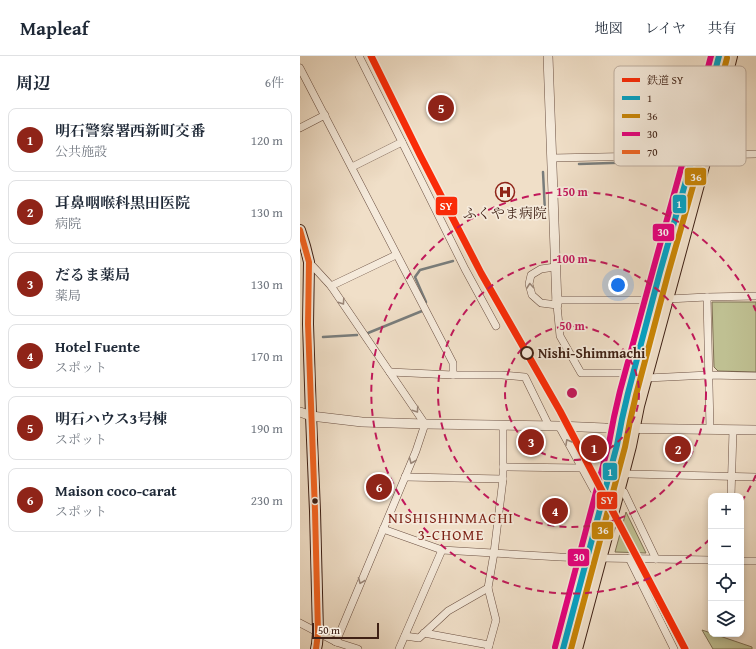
<!DOCTYPE html>
<html lang="ja">
<head>
<meta charset="utf-8">
<style>
  body { margin:0; font-family:"Gentium Book Plus","Noto Serif JP",serif; background:#f6f6f7; color:#1f2937 }
  .controls { position:absolute; right:12px; bottom:12px; display:grid; overflow:hidden; border-radius:8px; box-shadow:0 2px 6px #0003 }
  .controls button { width:36px; height:36px; display:grid; place-items:center; padding:0; border:0; border-bottom:1px solid #e0e1e3; background:#fff; color:#1f2937; font:20px sans-serif }
  .scale { position:absolute; left:12px; bottom:10px; width:67px; box-sizing:border-box; padding-left:4px; border:2px solid #3f2115; border-top:0; font-size:11px; line-height:14px; white-space:nowrap; color:#3f2115; -webkit-text-stroke:3px #f5eadb; paint-order:stroke }
  .you { position:absolute; left:318px; top:229px; width:14px; height:14px; margin:-10px; border:3px solid #fff; border-radius:50%; background:#1a73e8; box-shadow:0 0 0 6px #1a73e833 }
  .badge { display:grid; place-items:center; width:26px; height:26px; border-radius:50%; background:#8f2418; color:#fff; font-size:13px; font-weight:700 }
  .pin { position:absolute; translate:-50% -50%; border:2px solid #fff; box-shadow:0 1px 4px #0006 }
  .list { margin:0; padding:0; list-style:none }
  h2 { display:flex; justify-content:space-between; align-items:center; height:52px; margin:0; padding:0 16px; font-size:17px }
  h2 small { font-size:13px; font-weight:400; color:#747a83 }
  .list li { display:grid; grid-template-columns:26px 1fr auto; gap:12px; align-items:center; box-sizing:border-box; height:64px; margin:0 8px 8px; padding:0 8px; border:1px solid #e0e1e3; border-radius:8px }
  .list b { display:block; font-size:15px; white-space:nowrap }
  .list p { margin:0; font-size:13px; white-space:nowrap; color:#747a83 }
  .list em { font-size:13px; font-style:normal; color:#747a83 }
  .icon { flex:none; width:22px; height:22px; fill:none; stroke:currentColor; stroke-width:2; stroke-linecap:round; stroke-linejoin:round }
  .map { position:relative; flex:none; width:456px; height:593px; overflow:hidden }
  header { display:flex; align-items:center; gap:24px; box-sizing:border-box; height:56px; padding:0 20px; background:#fff; border-bottom:1px solid #e0e1e3 }
  header strong { font-size:19px }
  nav { display:flex; gap:22px; margin-inline-start:auto; font-size:14px }
  main { display:flex }
  aside { flex:1; background:#fff }
  .map>svg:first-child { display:block }
  .green { fill:#bfc092; stroke:#7f7054 }
  .lines { fill:none; stroke-linecap:round; stroke-linejoin:round }
  .stream { stroke:#797d7c; stroke-width:2.5 }
  .minor-casing { stroke:#6b5042; stroke-width:8 }
  .tertiary-casing { stroke:#6b5042; stroke-width:10 }
  .secondary-casing { stroke:#3f2115; stroke-width:12 }
  .trunk-casing { stroke:#3f2115; stroke-width:14 }
  .minor { stroke:#f5eadb; stroke-width:7 }
  .tertiary { stroke:#f5eadb; stroke-width:9 }
  .secondary { stroke:#f5eadb; stroke-width:10 }
  .trunk { stroke:#f0dfc8; stroke-width:12 }
  .bus-1-casing { stroke:#f5eadb; stroke-width:9 }
  .bus-2-casing { stroke:#f5eadb; stroke-width:9 }
  .bus-3-casing { stroke:#f5eadb; stroke-width:9 }
  .bus-4-casing { stroke:#f5eadb; stroke-width:9 }
  .bus-1 { stroke:#03a2c5; stroke-width:6 }
  .bus-2 { stroke:#c98505; stroke-width:6 }
  .bus-3 { stroke:#e5007d; stroke-width:6 }
  .bus-4 { stroke:#f26522; stroke-width:6 }
  .rail-1-casing { stroke:#f5eadb; stroke-width:10 }
  .rail-1 { stroke:#fa2b08; stroke-width:7 }
  .oneway { stroke:#9a8678 }
  .ring { fill:none; stroke:#c2185b; stroke-width:2; stroke-dasharray:7 5 }
  .stop-dot { fill:#f5eadb; stroke:#3f2115; stroke-width:2 }
  .bus-dot { fill:#3f2115; stroke:#f5eadb; stroke-width:1.5 }
  .labels { text-anchor:middle; dominant-baseline:central; stroke-width:3.5; stroke-linejoin:round; paint-order:stroke }
  .poi-label { font-size:14px; fill:#3f2115; stroke:#f5eadb }
  .stop-label { font-size:14px; font-weight:bold; fill:#3f2115; stroke:#f5eadb; text-anchor:start }
  .neighbourhood-label { font-size:15px; letter-spacing:1px; fill:#7a1f14; stroke:#f5eadb }
  .key { fill:#f5eadb; stroke:#beaea0; stroke-width:1 }
  .key-label { font-size:11px; fill:#3f2115 }
  .centre { fill:#c2185b; stroke:#f5eadb; stroke-width:2 }
  .ring-label { font-size:12px; text-anchor:middle; font-weight:bold; fill:#c2185b; stroke:#f5eadb; stroke-width:3.5; stroke-linejoin:round; paint-order:stroke }
  .line-badge { stroke:#f5eadb; stroke-width:1.5 }
  .badge-label { font-size:11px; text-anchor:middle; font-weight:bold; fill:#fff }
</style>
</head>
<body>
<header>
<strong>Mapleaf</strong>
<nav><a>地図</a><a>レイヤ</a><a>共有</a></nav>
</header>
<main>
<aside>
<h2>周辺<small>6件</small></h2>
<ul class="list">
<li><span class="badge">1</span><div><b>明石警察署西新町交番</b><p>公共施設</p></div><em>120 m</em></li>
<li><span class="badge">2</span><div><b>耳鼻咽喉科黒田医院</b><p>病院</p></div><em>130 m</em></li>
<li><span class="badge">3</span><div><b>だるま薬局</b><p>薬局</p></div><em>130 m</em></li>
<li><span class="badge">4</span><div><b>Hotel Fuente</b><p>スポット</p></div><em>170 m</em></li>
<li><span class="badge">5</span><div><b>明石ハウス3号棟</b><p>スポット</p></div><em>190 m</em></li>
<li><span class="badge">6</span><div><b>Maison coco-carat</b><p>スポット</p></div><em>230 m</em></li>
</ul>
</aside>
<div class="map">
<svg width="456" height="593" viewBox="0 0 456 593">
  <rect width="100%" height="100%" fill="#f0dfc8"/>
  <filter id="stains"><feTurbulence type="fractalNoise" baseFrequency=".005" numOctaves="4"/><feColorMatrix values="0 0 0 0 .2 0 0 0 0 .09 0 0 0 0 .02 0 0 0 .5 -.17"/></filter>
  <radialGradient id="worn" r=".72"><stop offset=".6" stop-color="#630" stop-opacity="0"/><stop offset="1" stop-color="#630" stop-opacity=".3"/></radialGradient>
  <g class="green">
    <path d="M412,246H456V316L418,315L414,311Z"/>
    <path d="M326,456L346,497L315,496Z"/>
    <path d="M402,574L452,591V593H413Z"/>
  </g>
  <g class="lines">
    <g class="stream">
      <path d="M416,105L440,104"/>
      <path d="M279,108L376,105"/>
      <path d="M243,116L245,156"/>
      <path d="M126,246L115,221L120,214L153,205"/>
      <path d="M68,277L122,255"/>
      <path d="M23,281L57,279"/>
    </g>
    <defs>
      <g id="minor">
        <path d="M0,12L153,307V319"/>
        <path d="M0,72L25,59"/>
        <path d="M102,86L165,213L196,270"/>
        <path d="M406,99L456,98"/>
        <path d="M252,102L393,99"/>
        <path d="M52,111L102,86L59,0"/>
        <path d="M9,206L31,230L125,368L116,395L36,586"/>
        <path d="M255,211L241,213L231,219L229,228L232,239L241,247L257,249L260,280L281,317H325L334,318"/>
        <path d="M31,230L96,199"/>
        <path d="M407,241L410,373"/>
        <path d="M368,243L407,241L456,240"/>
        <path d="M256,244H352"/>
        <path d="M90,316L153,319H202L225,321L249,370"/>
        <path d="M347,322L409,319L456,320"/>
        <path d="M259,370L294,434L303,442"/>
        <path d="M203,411L282,412"/>
        <path d="M323,417L330,418L456,421"/>
        <path d="M105,421L203,423"/>
        <path d="M319,433L324,436L356,503"/>
        <path d="M431,440L433,374"/>
        <path d="M83,473L142,494L260,501L287,502"/>
        <path d="M301,502L411,504"/>
        <path d="M329,502L374,593"/>
        <path d="M441,505H456"/>
        <path d="M0,567L36,586L58,593"/>
        <path d="M124,577L189,589"/>
        <path d="M105,580L119,582L148,555L188,532"/>
        <path d="M99,593L142,494"/>
        <path d="M188,593L196,564L188,532L194,497L203,423V370"/>
      </g>
      <g id="tertiary">
        <path d="M248,0L257,249"/>
        <path d="M0,356L11,360L62,366L125,368L259,370L305,372L456,374"/>
      </g>
      <path id="secondary" d="M0,174L5,190L9,206L8,268L11,360L15,455L18,577L17,588L16,593"/>
      <g id="trunk">
        <path d="M263,593L317,389C322,354 333,320 342,286C357,224 376,162 393,100C402,67 410,33 419,0"/>
        <path d="M276,593L323,417L330,390L338,350L406,99L431,0"/>
      </g>
    </defs>
    <use href="#minor" class="minor-casing"/>
    <use href="#tertiary" class="tertiary-casing"/>
    <use href="#secondary" class="secondary-casing"/>
    <use href="#trunk" class="trunk-casing"/>
    <use href="#minor" class="minor"/>
    <use href="#tertiary" class="tertiary"/>
    <use href="#secondary" class="secondary"/>
    <use href="#trunk" class="trunk"/>
    <defs>
      <path id="bus-1" d="M263,593L317,389L322,363L328,337L360,216L393,100L419,0"/>
      <path id="bus-2" d="M271,593L325,391L330,365L336,339L368,218L401,102L427,2"/>
      <path id="bus-3" d="M255,591L309,387L314,361L320,335L353,214L385,98L411,0"/>
      <path id="bus-4" d="M0,174L9,206L8,268L15,455L18,577L16,593"/>
    </defs>
    <use href="#bus-1" class="bus-1-casing"/>
    <use href="#bus-2" class="bus-2-casing"/>
    <use href="#bus-3" class="bus-3-casing"/>
    <use href="#bus-4" class="bus-4-casing"/>
    <use href="#bus-1" class="bus-1"/>
    <use href="#bus-2" class="bus-2"/>
    <use href="#bus-3" class="bus-3"/>
    <use href="#bus-4" class="bus-4"/>
    <defs>
      <path id="rail-1" d="M71,0L120,99L181,217L260,355L385,593"/>
    </defs>
    <use href="#rail-1" class="rail-1-casing"/>
    <use href="#rail-1" class="rail-1"/>
  </g>
  <defs><path id="oneway-chevron" d="M-2-3.5L2.5 0L-2 3.5" fill="none" stroke-width="1.6" stroke-linecap="round" stroke-linejoin="round"/></defs>
  <g class="oneway">
    <use href="#oneway-chevron" transform="translate(230 230) rotate(-95)"/>
    <use href="#oneway-chevron" transform="translate(42 246) rotate(56)"/>
    <use href="#oneway-chevron" transform="translate(116 354) rotate(56)"/>
    <use href="#oneway-chevron" transform="translate(268 386) rotate(-119)"/>
    <use href="#oneway-chevron" transform="translate(112 405) rotate(113)"/>
    <use href="#oneway-chevron" transform="translate(61 525) rotate(112)"/>
  </g>
  <g class="ring">
    <circle cx="272" cy="337" r="67"/>
    <circle cx="272" cy="337" r="134"/>
    <path d="M456 419A201 201 0 0 1 442 445M410 483A201 201 0 1 1 456 255"/>
  </g>
  <defs>
    <symbol id="hospital-ring" viewBox="-11 -11 22 22"><circle r="9.5" fill="#f5eadb" stroke="#8f2418" stroke-width="1.5"/><path d="M-5-5h3v3.5h4V-5h3V5h-3V1.5h-4V5h-3Z" fill="#8f2418"/></symbol>
  </defs>
  <g fill-rule="evenodd">
    <use href="#hospital-ring" x="194" y="125" width="22" height="22"/>
  </g>
  <circle class="stop-dot" cx="227" cy="297" r="6"/>
  <circle class="bus-dot" cx="15" cy="445" r="3.5"/>
  <g class="labels">
    <g class="poi-label">
      <text x="205" y="157">ふくやま病院</text>
    </g>
    <g class="stop-label">
      <text x="238" y="297">Nishi-Shimmachi</text>
    </g>
    <g class="neighbourhood-label">
      <text x="151" y="461">NISHISHINMACHI<tspan x="151" dy="17">3-CHOME</tspan></text>
    </g>
  </g>
  <rect x="314" y="10" width="132" height="100" rx="6" class="key"/>
  <rect x="322" y="22" width="18" height="4" fill="#fa2b08"/>
  <rect x="322" y="40" width="18" height="4" fill="#03a2c5"/>
  <rect x="322" y="58" width="18" height="4" fill="#c98505"/>
  <rect x="322" y="76" width="18" height="4" fill="#e5007d"/>
  <rect x="322" y="94" width="18" height="4" fill="#f26522"/>
  <g class="key-label">
    <text x="347" y="28">鉄道 SY</text>
    <text x="347" y="46">1</text>
    <text x="347" y="64">36</text>
    <text x="347" y="82">30</text>
    <text x="347" y="100">70</text>
  </g>
  <circle cx="272" cy="337" r="6" class="centre"/>
  <g class="ring-label">
    <text x="272" y="140">150 m</text>
    <text x="272" y="207">100 m</text>
    <text x="272" y="274">50 m</text>
  </g>
  <g class="line-badge">
    <rect x="384" y="111" width="23" height="19" rx="4" fill="#c98505"/>
    <rect x="372" y="138" width="15" height="20" rx="4" fill="#03a2c5"/>
    <rect x="135" y="140" width="23" height="20" rx="4" fill="#fa2b08"/>
    <rect x="352" y="167" width="23" height="19" rx="4" fill="#e5007d"/>
    <rect x="302" y="406" width="16" height="19" rx="4" fill="#03a2c5"/>
    <rect x="296" y="435" width="22" height="19" rx="4" fill="#fa2b08"/>
    <rect x="291" y="465" width="23" height="19" rx="4" fill="#c98505"/>
    <rect x="267" y="492" width="23" height="19" rx="4" fill="#e5007d"/>
  </g>
  <g class="badge-label">
    <text x="396" y="125">36</text>
    <text x="379" y="152">1</text>
    <text x="146" y="154">SY</text>
    <text x="363" y="180">30</text>
    <text x="310" y="420">1</text>
    <text x="307" y="448">SY</text>
    <text x="303" y="478">36</text>
    <text x="279" y="505">30</text>
  </g>
  <rect width="100%" height="100%" filter="url(#stains)"/>
  <rect width="100%" height="100%" fill="url(#worn)"/>
</svg>
<div class="controls">
<button>+</button>
<button>−</button>
<button><svg class="icon" aria-label="locate" viewBox="0 0 24 24"><circle cx="12" cy="12" r="6"/><path d="M12 2v4M12 18v4M2 12h4M18 12h4"/></svg></button>
<button><svg class="icon" aria-label="layers" viewBox="0 0 24 24"><path d="M12 4l9 5-9 5-9-5zM3 14l9 5 9-5"/></svg></button>
</div>
<div class="scale">50 m</div>
<div class="you"></div>
<div class="pin badge" style="left:294px;top:392px">1</div>
<div class="pin badge" style="left:378px;top:393px">2</div>
<div class="pin badge" style="left:231px;top:386px">3</div>
<div class="pin badge" style="left:255px;top:455px">4</div>
<div class="pin badge" style="left:141px;top:52px">5</div>
<div class="pin badge" style="left:79px;top:431px">6</div>
</div>
</main>
</body>
</html>
